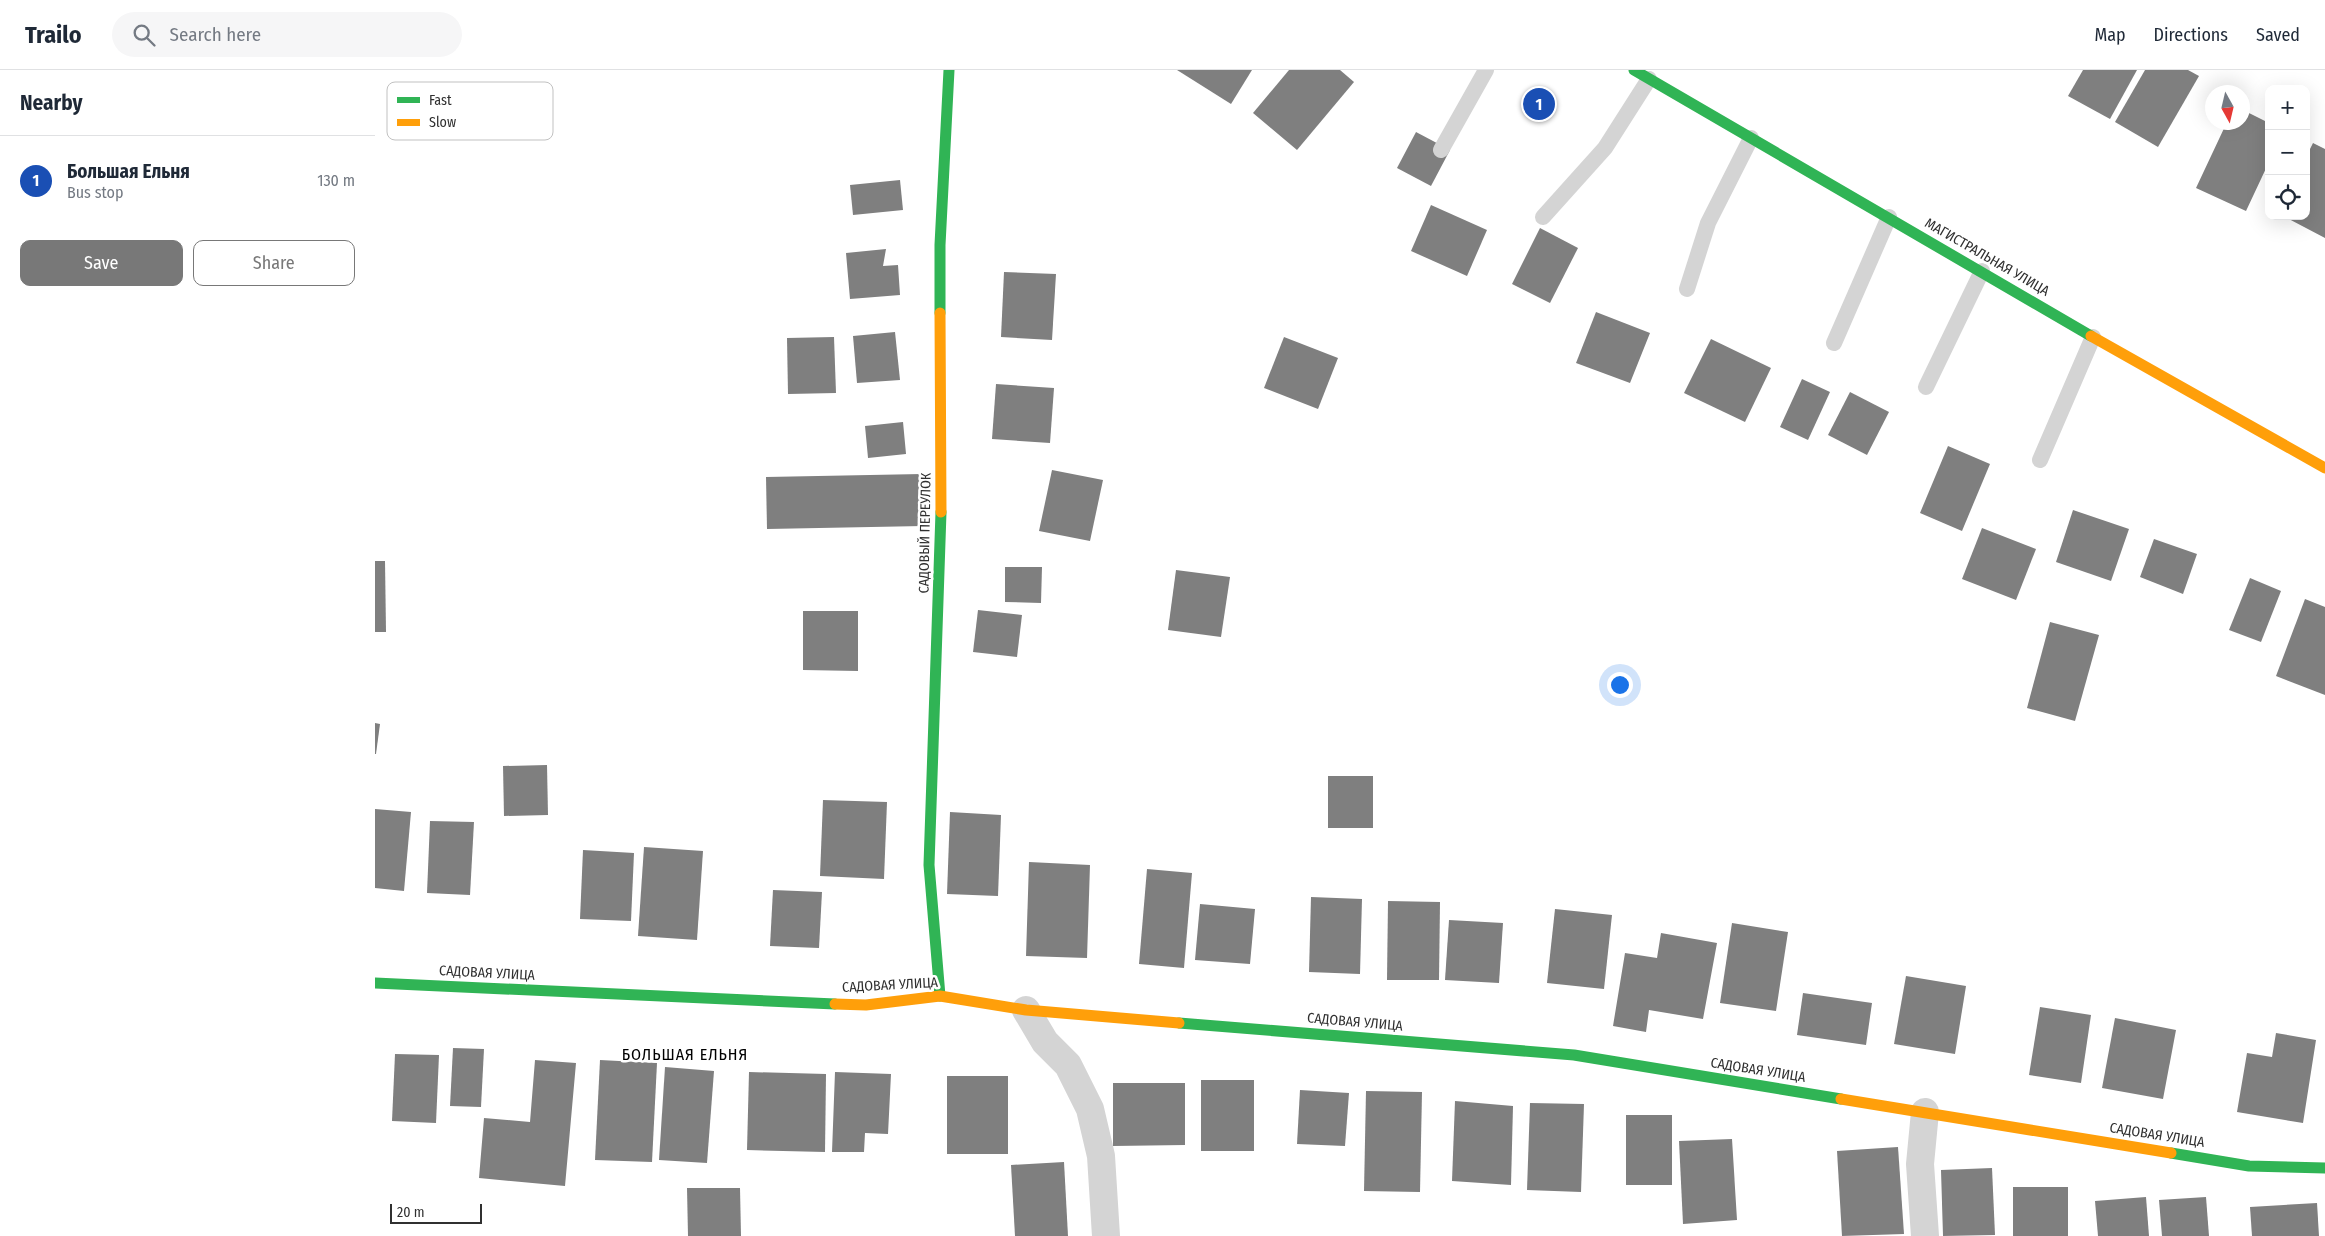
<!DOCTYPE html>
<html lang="en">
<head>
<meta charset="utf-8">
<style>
  body { margin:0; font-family:"Fira Sans Condensed",sans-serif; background:#f6f6f7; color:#1f2937 }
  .controls { position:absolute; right:15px; top:15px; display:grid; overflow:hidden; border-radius:10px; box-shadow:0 5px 20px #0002 }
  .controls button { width:45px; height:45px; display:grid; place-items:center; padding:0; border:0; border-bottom:1px solid #e0e1e3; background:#fff; color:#1f2937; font:25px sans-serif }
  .compass { position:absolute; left:1830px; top:15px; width:45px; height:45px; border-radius:50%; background:#fff; box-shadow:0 5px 20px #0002; rotate:172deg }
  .scale { position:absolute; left:15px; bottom:12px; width:92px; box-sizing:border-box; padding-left:5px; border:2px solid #303030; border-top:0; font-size:14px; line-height:18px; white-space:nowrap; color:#303030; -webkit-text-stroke:4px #fff; paint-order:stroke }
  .you { position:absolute; left:1244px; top:614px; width:18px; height:18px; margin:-12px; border:4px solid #fff; border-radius:50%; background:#1a73e8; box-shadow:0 0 0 8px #1a73e833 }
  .badge { display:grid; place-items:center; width:32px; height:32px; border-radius:50%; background:#787878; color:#fff; font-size:16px; font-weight:700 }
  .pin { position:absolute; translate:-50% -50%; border:2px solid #fff; box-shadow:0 1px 5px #0006 }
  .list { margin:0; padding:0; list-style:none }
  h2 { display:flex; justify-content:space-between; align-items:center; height:65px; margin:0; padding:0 20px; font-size:21px }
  h2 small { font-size:16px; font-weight:400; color:#747a83 }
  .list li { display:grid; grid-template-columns:32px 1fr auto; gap:15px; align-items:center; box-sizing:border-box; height:90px; padding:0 20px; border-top:1px solid #e0e1e3 }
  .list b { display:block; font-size:19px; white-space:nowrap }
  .list p { margin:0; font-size:16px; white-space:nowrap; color:#747a83 }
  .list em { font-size:16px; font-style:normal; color:#747a83 }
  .actions { display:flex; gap:10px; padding:15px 20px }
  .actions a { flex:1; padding:11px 0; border:1px solid #787878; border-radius:10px; text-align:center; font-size:18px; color:#787878 }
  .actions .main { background:#787878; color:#fff }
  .icon { flex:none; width:28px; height:28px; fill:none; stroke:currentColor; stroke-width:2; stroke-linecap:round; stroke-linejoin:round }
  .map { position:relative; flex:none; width:1950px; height:1166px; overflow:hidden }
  header { display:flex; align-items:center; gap:30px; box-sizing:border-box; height:70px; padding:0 25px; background:#fff; border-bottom:1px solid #e0e1e3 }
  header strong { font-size:24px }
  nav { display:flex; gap:28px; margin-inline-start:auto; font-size:18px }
  .search { width:350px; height:45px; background:#f6f6f7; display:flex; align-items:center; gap:12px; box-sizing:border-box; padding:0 18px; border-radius:28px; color:#747a83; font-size:19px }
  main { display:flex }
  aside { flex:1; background:#fff }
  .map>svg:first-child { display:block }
  .building { fill:#7f7f7f }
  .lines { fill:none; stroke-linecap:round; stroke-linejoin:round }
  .lane { stroke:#d4d4d4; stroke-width:16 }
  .street { stroke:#d4d4d4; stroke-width:28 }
  .fast { stroke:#30b455; stroke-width:11 }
  .slow { stroke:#ff9f0a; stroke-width:11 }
  .labels { text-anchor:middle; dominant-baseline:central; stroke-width:5; stroke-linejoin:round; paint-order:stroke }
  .street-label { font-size:14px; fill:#303030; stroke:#fff }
  .quarter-label { font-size:16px; letter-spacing:1px; fill:#000; stroke:#fff }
  .key { fill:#fff; stroke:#c1c1c1; stroke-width:1 }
  .key-label { font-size:14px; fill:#303030 }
</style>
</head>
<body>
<header>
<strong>Trailo</strong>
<div class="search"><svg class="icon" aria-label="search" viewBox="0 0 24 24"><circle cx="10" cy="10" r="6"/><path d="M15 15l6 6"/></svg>Search here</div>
<nav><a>Map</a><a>Directions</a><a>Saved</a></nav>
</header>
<main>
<aside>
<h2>Nearby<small></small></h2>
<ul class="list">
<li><span class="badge" style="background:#1a4fb4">1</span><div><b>Большая Ельня</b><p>Bus stop</p></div><em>130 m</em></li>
</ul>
<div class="actions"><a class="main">Save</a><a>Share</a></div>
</aside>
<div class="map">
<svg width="1950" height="1166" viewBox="0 0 1950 1166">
  <rect width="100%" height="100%" fill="#fff"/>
  <g class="building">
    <path d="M802,0H877L856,34Z"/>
    <path d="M914,0H965L979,12L922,80L878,43Z"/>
    <path d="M1708,0H1762L1735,49L1693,26Z"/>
    <path d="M1770,0H1813L1824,6L1783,77L1740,52Z"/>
    <path d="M1868,40L1894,53V92L1871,141L1821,118L1852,52H1868Z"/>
    <path d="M1041,62L1075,80L1056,116L1022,98Z"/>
    <path d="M1938,73L1950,79V168L1908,146H1931V87Z"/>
    <path d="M525,110L528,140L478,145L475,115Z"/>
    <path d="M1056,135L1112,160L1092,206L1036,181Z"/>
    <path d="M1165,158L1203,178L1175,233L1137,214Z"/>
    <path d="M511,179L508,196L523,195L525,225L475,229L471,183Z"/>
    <path d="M629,202L681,204L677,270L626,267Z"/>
    <path d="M1221,242L1275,263L1255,313L1201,293Z"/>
    <path d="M520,262L525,310L482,313L478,266Z"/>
    <path d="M459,267L461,323L413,324L412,268Z"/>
    <path d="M909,267L963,288L943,339L889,318Z"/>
    <path d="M1336,269L1396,298L1370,352L1309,323Z"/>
    <path d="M1427,309L1455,322L1433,370L1405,357Z"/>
    <path d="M621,314L679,318L675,373L617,369Z"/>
    <path d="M1475,322L1514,342L1492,385L1453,365Z"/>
    <path d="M528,352L531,384L493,388L490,356Z"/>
    <path d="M1573,376L1615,394L1587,461L1545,443Z"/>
    <path d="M677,400L728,410L715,471L664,461Z"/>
    <path d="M547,404L548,456L392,459L391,407Z"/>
    <path d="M1698,440L1754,459L1736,511L1681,492Z"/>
    <path d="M1607,458L1661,479L1641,530L1587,509Z"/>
    <path d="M1779,469L1822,484L1808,524L1765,507Z"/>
    <path d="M0,491H10L11,562H0Z"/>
    <path d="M630,497H667L666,533L630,532Z"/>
    <path d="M801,500L855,507L846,567L793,560Z"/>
    <path d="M1875,508L1906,521L1886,572L1854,560Z"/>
    <path d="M1930,529L1950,537V625L1901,606Z"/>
    <path d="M603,540L647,545L642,587L598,582Z"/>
    <path d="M428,541H483V601L428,600Z"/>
    <path d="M1675,552L1724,565L1700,651L1652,638Z"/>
    <path d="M0,653L5,654L1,684H0Z"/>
    <path d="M172,695L173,745L129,746L128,696Z"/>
    <rect x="953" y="706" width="45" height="52"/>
    <path d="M448,730L512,732L509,809L445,806Z"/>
    <path d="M0,739L36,742L29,821L0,818Z"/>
    <path d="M575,742L626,745L623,826L572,824Z"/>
    <path d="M55,751L99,752L95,825L52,823Z"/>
    <path d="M269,777L328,781L322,870L263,866Z"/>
    <path d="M208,780L259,783L256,851L205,849Z"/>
    <path d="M654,792L715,795L712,888L651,886Z"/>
    <path d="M772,799L817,803L809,898L764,894Z"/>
    <path d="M398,820L447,822L444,878L395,876Z"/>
    <path d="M936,827L987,829L985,904L934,902Z"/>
    <path d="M1013,831L1065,832L1064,910H1012Z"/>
    <path d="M825,834L880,839L875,894L820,890Z"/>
    <path d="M1180,839L1237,845L1229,919L1172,913Z"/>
    <path d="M1074,850L1128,853L1124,913L1070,910Z"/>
    <path d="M1357,853L1413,862L1401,941L1345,933Z"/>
    <path d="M1286,863L1342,873L1328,949L1274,940L1271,962L1238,956L1250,883L1282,888Z"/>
    <path d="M1531,906L1591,916L1580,984L1519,974Z"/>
    <path d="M1428,923L1497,933L1491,975L1422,965Z"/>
    <path d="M1665,937L1716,945L1706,1013L1654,1005Z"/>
    <path d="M1740,948L1801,960L1788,1029L1727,1018Z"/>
    <path d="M1901,963L1941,970L1928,1053L1862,1042L1872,983L1897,987Z"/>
    <path d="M78,978L109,979L106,1037L75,1036Z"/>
    <path d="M20,984L64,985L61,1053L17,1051Z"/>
    <path d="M160,990L201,993L190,1116L104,1108L109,1048L155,1052Z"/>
    <path d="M225,990L282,993L277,1092L220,1090Z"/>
    <path d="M290,997L339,1001L332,1093L284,1090Z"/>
    <path d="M374,1002L451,1004L450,1082L372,1080Z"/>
    <path d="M460,1002L516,1004L513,1064L490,1063L489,1082H457Z"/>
    <rect x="572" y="1006" width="61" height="78"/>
    <rect x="826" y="1010" width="53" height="71"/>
    <path d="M738,1013H810V1075L738,1076Z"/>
    <path d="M925,1020L974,1023L970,1076L922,1074Z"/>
    <path d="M991,1021L1047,1022L1045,1122L989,1121Z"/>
    <path d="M1080,1031L1138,1036L1136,1115L1077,1111Z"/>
    <path d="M1155,1033L1209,1034L1206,1122L1152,1120Z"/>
    <rect x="1251" y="1045" width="46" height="70"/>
    <path d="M1357,1069L1362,1150L1308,1154L1304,1071Z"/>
    <path d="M1523,1077L1529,1164L1467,1166L1462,1081Z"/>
    <path d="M689,1092L693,1166H640L636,1095Z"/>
    <path d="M1617,1098L1620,1165L1568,1166L1566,1100Z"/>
    <rect x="1638" y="1117" width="55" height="49"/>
    <path d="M312,1118H365L366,1166H313Z"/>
    <path d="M1771,1127L1774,1166H1723L1720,1131Z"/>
    <path d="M1831,1127L1834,1166H1787L1784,1130Z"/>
    <path d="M1942,1133L1944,1166H1877L1875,1137Z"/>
  </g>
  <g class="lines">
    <g class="lane">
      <path d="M1066,80L1111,0"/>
      <path d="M1168,147L1230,78L1274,9"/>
      <path d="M1312,219L1333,153L1376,68"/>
      <path d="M1459,273L1514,147"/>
      <path d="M1551,317L1607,201"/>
      <path d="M1665,390L1718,267"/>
    </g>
    <g class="street">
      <path d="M651,940L670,972L693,995L715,1039L726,1086L731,1166"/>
      <path d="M1550,1042L1545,1094L1550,1166"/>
    </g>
    <g class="fast">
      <path d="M1259,0L1716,266"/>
      <path d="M565,243V175L574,0"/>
      <path d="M0,913L460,934"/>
      <path d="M565,926L554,795L566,442"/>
      <path d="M804,953L1199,985L1466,1029"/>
      <path d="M1796,1083L1874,1096L1950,1098"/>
    </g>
    <g class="slow">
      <path d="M565,243L566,442"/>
      <path d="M1716,266L1950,398"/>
      <path d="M460,934L491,935L565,926L651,940L804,953"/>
      <path d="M1466,1029L1796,1083"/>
    </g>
  </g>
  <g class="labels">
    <g class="street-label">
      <text transform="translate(1612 187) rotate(30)">МАГИСТРАЛЬНАЯ УЛИЦА</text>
      <text transform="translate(550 463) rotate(-89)">САДОВЫЙ ПЕРЕУЛОК</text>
      <text transform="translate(112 903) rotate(3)">САДОВАЯ УЛИЦА</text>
      <text transform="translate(515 915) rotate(-3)">САДОВАЯ УЛИЦА</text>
      <text transform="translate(980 952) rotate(5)">САДОВАЯ УЛИЦА</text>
      <text transform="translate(1383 1000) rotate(9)">САДОВАЯ УЛИЦА</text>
      <text transform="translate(1782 1065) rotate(9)">САДОВАЯ УЛИЦА</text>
    </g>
    <g class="quarter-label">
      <text x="310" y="984">БОЛЬШАЯ ЕЛЬНЯ</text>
    </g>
  </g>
  <rect x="12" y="12" width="166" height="58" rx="8" class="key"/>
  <rect x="22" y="27" width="23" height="6" fill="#30b455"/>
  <rect x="22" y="49" width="23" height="7" fill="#ff9f0a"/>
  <g class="key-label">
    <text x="54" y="35">Fast</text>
    <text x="54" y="57">Slow</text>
  </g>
</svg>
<div class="controls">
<button>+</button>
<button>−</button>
<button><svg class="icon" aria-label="locate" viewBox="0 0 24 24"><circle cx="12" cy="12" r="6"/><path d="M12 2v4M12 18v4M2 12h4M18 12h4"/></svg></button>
</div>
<svg class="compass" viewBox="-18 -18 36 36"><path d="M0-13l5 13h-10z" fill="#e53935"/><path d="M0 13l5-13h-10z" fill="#747a83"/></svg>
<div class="scale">20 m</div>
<div class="you"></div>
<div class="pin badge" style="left:1164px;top:34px;background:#1a4fb4">1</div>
</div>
</main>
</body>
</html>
